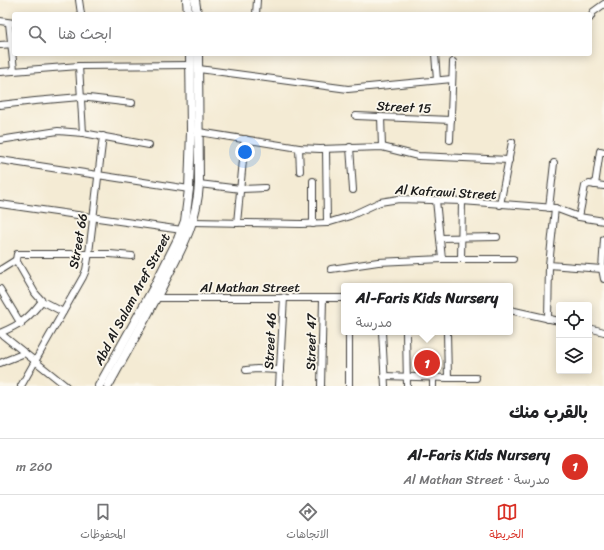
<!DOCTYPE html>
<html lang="ar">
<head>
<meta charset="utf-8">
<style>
  body { margin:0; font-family:Sriracha,"Playpen Sans Arabic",sans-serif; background:#f2f2f2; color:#202124; direction:rtl }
  .controls { position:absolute; right:12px; bottom:12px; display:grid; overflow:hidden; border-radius:4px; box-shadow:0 2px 10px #0003 }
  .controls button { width:36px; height:36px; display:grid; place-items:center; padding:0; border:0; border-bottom:1px solid #e0e0e0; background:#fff; color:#202124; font:20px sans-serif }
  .you { position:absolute; left:245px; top:152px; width:14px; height:14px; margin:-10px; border:3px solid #fff; border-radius:50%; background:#1a73e8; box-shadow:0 0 0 6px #1a73e833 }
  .badge { display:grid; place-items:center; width:26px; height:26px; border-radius:50%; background:#d93025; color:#fff; font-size:13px; font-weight:700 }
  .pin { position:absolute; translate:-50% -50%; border:2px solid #fff; box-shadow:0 1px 4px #0006 }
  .popup { position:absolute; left:341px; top:283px; width:172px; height:52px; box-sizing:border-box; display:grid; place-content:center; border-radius:4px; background:#fff; filter:drop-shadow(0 1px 3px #0005); font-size:13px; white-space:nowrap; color:#757577 }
  .popup b { font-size:15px; color:#202124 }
  .popup::after { content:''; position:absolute; left:50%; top:100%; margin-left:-8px; border:8px solid transparent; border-top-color:#fff }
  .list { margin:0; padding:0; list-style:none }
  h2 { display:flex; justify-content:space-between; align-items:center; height:52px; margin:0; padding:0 16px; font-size:17px }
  h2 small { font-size:13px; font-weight:400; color:#757577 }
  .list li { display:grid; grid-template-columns:26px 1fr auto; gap:12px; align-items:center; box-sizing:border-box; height:56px; padding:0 16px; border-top:1px solid #e0e0e0 }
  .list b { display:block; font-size:15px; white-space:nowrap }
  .list p { margin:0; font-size:13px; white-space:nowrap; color:#757577 }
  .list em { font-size:13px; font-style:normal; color:#757577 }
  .icon { flex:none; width:22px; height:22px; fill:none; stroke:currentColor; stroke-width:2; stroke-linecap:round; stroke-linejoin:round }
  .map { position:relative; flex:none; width:604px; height:386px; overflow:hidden; direction:ltr }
  .search { position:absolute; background:#fff; box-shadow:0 2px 10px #0003; left:12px; right:12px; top:12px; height:44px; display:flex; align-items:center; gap:10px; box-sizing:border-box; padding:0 14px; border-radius:4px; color:#757577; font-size:15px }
  .sheet { height:108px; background:#fff }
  nav { display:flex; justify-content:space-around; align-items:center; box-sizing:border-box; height:56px; border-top:1px solid #e0e0e0; background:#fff; font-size:11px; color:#757577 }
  nav a { display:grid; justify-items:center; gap:2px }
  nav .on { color:#d93025 }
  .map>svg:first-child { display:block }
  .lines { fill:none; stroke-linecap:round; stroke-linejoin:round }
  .minor-casing { stroke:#3c3b38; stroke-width:8 }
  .tertiary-casing { stroke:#3c3b38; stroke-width:10 }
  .minor { stroke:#fff; stroke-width:6 }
  .tertiary { stroke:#fff; stroke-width:8 }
  .labels { text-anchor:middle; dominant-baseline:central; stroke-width:3.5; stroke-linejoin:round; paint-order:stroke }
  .street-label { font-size:13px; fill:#1c1c1c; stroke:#fbf7ec }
</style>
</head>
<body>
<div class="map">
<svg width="604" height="386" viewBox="0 0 604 386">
  <rect width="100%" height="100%" fill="#fbf7ec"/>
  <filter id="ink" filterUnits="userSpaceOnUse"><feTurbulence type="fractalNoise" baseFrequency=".025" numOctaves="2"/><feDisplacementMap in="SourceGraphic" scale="8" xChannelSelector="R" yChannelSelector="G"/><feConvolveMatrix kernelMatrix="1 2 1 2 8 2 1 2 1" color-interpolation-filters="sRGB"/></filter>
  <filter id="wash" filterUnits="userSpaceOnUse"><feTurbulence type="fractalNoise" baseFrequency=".012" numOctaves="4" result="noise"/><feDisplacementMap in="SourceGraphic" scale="16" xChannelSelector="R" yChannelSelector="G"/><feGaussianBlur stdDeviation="0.9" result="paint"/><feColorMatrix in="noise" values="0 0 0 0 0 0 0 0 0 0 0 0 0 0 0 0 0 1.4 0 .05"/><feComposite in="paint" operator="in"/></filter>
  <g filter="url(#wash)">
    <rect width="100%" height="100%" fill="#f4ebd4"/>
  </g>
  <g filter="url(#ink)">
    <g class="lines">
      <defs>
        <g id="minor">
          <path d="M79,0L81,14"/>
          <path d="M256,14L257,0"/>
          <path d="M590,18L593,12L604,4"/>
          <path d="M0,21L14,23"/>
          <path d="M9,23L14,70"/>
          <path d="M0,45L14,44"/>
          <path d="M435,54L437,80"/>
          <path d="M79,66L83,133"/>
          <path d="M199,69L348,89L452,79"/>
          <path d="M0,72L79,66L191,65"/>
          <path d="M0,105L35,101L80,97L132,103"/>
          <path d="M356,116L451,120"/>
          <path d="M381,117L382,147"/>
          <path d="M199,132L299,148L320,149L382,147L418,156L509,160"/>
          <path d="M0,140L58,131L83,133L149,145"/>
          <path d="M450,140L453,62"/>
          <path d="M350,147L353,190"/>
          <path d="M299,148L300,171"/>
          <path d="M326,149L327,223"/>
          <path d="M0,160L189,189"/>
          <path d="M313,181V224"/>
          <path d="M199,184L241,189L265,188"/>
          <path d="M595,185L600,151L604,152"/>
          <path d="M436,200L442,259"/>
          <path d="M0,204L182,230"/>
          <path d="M500,205L512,142"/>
          <path d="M549,208L554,163"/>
          <path d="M555,208L549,265L602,269"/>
          <path d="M579,217L585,186L589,184L604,186"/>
          <path d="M193,222L301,224L327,223L350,216L380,202L399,199L462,201L555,208L579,217L604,221"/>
          <path d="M237,223L245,139"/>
          <path d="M440,238L497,237"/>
          <path d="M604,239L602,269L604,279"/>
          <path d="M461,259L462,201"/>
          <path d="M331,269L378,262L442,259H513"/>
          <path d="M0,270L16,260"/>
          <path d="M0,289L21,324"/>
          <path d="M157,298H344"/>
          <path d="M510,310L559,321"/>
          <path d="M63,312L42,301L35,293L16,260L17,254H110L132,256"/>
          <path d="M548,319L549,265"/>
          <path d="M589,328L604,332"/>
          <path d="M349,332V386"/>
          <path d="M382,332L385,386"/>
          <path d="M406,332L407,386"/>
          <path d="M447,332L448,378"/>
          <path d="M0,333L66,386"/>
          <path d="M0,333C21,324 28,319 42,301"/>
          <path d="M0,363L25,353"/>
          <path d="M246,370L257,369L280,370"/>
          <path d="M384,376L448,378H476"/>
          <path d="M433,377V386"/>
          <path d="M21,386L83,277L86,270L89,253L103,136"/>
          <path d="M279,386L284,297"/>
          <path d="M321,386L323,298"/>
        </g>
        <g id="tertiary">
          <path d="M187,0L188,14"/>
          <path d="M195,0L197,14"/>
          <path d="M99,386L152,291L178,239L185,221L189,189L191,131L190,54"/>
          <path d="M108,386C127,351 147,317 165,281C182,248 197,222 199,184L198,54"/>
        </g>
      </defs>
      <use href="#minor" class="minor-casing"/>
      <use href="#tertiary" class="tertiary-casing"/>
      <use href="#minor" class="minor"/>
      <use href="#tertiary" class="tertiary"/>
    </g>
  </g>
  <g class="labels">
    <g class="street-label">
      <text transform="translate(404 107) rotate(3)">Street 15</text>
      <text transform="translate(446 192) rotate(3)">Al Kafrawi Street</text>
      <text transform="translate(78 241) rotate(-80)">Street 66</text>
      <text x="250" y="287">Al Mathan Street</text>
      <text transform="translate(132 299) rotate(-62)">Abd Al Salam Aref Street</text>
      <text transform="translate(270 341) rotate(-87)">Street 46</text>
      <text transform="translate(311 342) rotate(-89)">Street 47</text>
    </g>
  </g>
</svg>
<div class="controls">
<button><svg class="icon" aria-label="locate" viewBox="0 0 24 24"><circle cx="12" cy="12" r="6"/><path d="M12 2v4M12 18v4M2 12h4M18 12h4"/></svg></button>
<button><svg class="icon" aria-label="layers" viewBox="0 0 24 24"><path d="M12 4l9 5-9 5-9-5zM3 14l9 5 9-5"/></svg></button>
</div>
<div class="you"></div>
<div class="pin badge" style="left:427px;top:363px">1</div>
<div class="popup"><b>Al-Faris Kids Nursery</b>مدرسة</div>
<div class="search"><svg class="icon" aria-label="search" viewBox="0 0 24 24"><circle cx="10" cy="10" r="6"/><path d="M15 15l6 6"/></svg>ابحث هنا</div>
</div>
<section class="sheet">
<h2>بالقرب منك<small></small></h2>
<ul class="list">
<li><span class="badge">1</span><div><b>Al-Faris Kids Nursery</b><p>مدرسة · Al Mathan Street</p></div><em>260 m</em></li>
</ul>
</section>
<nav>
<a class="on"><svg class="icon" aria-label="map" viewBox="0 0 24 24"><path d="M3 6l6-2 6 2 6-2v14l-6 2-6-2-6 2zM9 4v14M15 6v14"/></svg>الخريطة</a>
<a><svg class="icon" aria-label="directions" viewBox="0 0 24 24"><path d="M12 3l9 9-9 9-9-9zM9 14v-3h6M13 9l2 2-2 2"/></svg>الاتجاهات</a>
<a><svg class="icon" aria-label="saved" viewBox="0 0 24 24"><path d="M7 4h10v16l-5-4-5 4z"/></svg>المحفوظات</a>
</nav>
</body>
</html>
